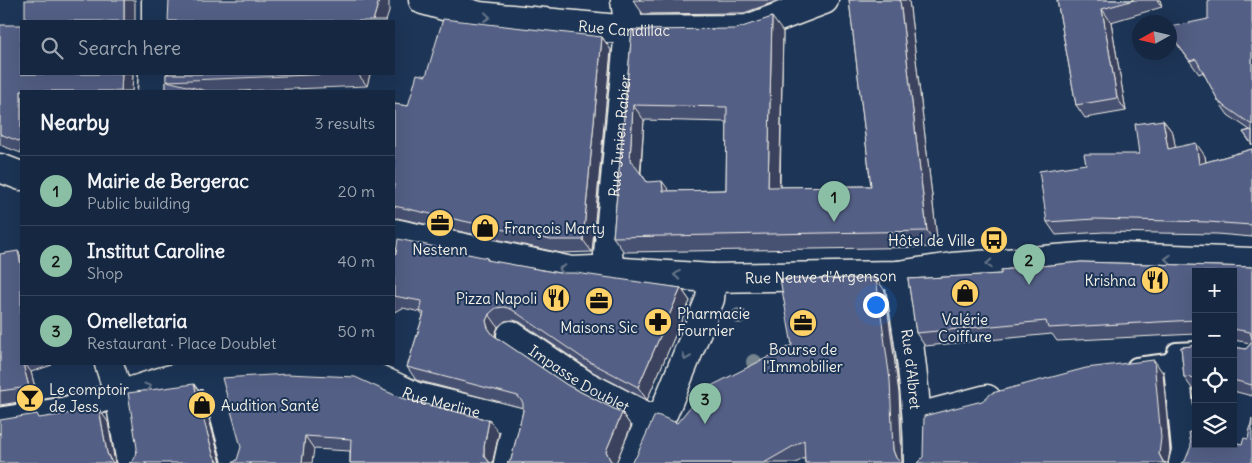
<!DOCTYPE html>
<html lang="en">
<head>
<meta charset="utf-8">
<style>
  body { margin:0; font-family:Delius,sans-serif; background:#23344c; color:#f1f3f6 }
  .controls { position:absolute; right:15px; bottom:15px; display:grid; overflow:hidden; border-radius:0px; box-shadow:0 5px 20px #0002 }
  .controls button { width:45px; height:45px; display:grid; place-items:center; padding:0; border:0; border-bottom:1px solid #35445a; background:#162841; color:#f1f3f6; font:25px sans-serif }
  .compass { position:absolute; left:1132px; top:15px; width:45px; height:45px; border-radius:50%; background:#162841; box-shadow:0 5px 20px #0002; rotate:262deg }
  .you { position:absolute; left:875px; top:304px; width:18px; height:18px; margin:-12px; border:4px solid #fff; border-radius:50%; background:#1a73e8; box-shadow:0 0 0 8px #1a73e833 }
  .badge { display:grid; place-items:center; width:32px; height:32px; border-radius:50%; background:#8abfa5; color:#111; font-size:16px; font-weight:700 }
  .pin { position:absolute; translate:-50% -41px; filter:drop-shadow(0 1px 2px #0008) }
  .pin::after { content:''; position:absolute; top:26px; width:18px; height:15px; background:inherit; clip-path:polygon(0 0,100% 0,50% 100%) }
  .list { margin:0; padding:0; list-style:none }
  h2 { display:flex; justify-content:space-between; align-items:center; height:65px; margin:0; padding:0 20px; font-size:21px }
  h2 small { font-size:16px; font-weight:400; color:#9ea6b1 }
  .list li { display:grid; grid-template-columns:32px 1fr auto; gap:15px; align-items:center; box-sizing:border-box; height:70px; padding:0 20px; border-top:1px solid #35445a }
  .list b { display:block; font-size:19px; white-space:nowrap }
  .list p { margin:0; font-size:16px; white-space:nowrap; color:#9ea6b1 }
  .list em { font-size:16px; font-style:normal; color:#9ea6b1 }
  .icon { flex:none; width:28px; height:28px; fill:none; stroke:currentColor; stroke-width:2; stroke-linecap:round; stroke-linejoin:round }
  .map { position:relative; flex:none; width:1252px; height:463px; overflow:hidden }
  .search { position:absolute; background:#162841; box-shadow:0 5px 20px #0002; left:20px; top:20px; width:375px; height:55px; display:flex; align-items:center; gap:12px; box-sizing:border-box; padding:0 18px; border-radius:0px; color:#9ea6b1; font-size:19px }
  .panel { position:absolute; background:#162841; box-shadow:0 5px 20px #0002; left:20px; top:90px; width:375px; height:275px; border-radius:0px }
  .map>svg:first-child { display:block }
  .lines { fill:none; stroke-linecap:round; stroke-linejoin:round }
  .service-casing { stroke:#f4f1e8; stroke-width:20 }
  .pedestrian-casing { stroke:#f4f1e8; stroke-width:29 }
  .minor-casing { stroke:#f4f1e8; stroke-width:31 }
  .secondary-casing { stroke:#f4f1e8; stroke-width:31 }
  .service { stroke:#1d3557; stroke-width:16 }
  .pedestrian { stroke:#1d3557; stroke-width:25 }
  .minor { stroke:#1d3557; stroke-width:28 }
  .secondary { stroke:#1d3557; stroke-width:28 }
  .tree { fill:#75848f }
  .wall { fill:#475172; stroke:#f4f1e8; fill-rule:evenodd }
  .shaded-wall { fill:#3a425d; stroke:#f4f1e8 }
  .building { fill:#535e85; stroke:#f4f1e8; fill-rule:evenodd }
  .oneway { stroke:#68778a }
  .labels { text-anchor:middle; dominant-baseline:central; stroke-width:4; stroke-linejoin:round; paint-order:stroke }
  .street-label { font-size:15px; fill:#f4f1e8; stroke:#1d3557 }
  .poi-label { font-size:15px; fill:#f4f1e8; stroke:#1d3557; text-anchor:start }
</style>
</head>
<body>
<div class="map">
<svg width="1252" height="463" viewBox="0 0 1252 463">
  <rect width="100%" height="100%" fill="#1d3557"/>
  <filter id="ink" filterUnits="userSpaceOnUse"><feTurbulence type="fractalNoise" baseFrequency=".02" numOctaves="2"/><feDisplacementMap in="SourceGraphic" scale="10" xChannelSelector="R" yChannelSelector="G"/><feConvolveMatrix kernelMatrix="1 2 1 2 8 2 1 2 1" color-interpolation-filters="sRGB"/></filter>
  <g filter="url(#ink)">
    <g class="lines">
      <defs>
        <path id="service" d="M1136,366L1176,361V351L1196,350"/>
        <g id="pedestrian">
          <path d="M1176,361L1185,455"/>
          <path d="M212,376L236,463"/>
          <path d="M0,420L64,410L119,395"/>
        </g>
        <g id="minor">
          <path id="s1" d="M423,0L479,16L629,30L747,29L824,0"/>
          <path d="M156,21V0"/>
          <path d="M152,91L153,74"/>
          <path id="s2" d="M610,271L608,254L629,30L625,0"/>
          <path id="s3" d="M898,275C909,338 918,399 918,463"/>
          <path id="s4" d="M511,335L585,385L651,419"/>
          <path d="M109,364L119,395L131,463"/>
          <path id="s5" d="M119,395C148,387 182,371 212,376L296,371L368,374L414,396L517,421L508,463"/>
          <path d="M918,417L987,399"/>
          <path d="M651,419L664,412L710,299L712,278"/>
          <path d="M631,463L651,419"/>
          <path d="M1183,463L1185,455"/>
        </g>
        <g id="secondary">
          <path d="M0,168L21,176"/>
          <path id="s6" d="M394,233L571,271L594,270L712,278L898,275L952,267L1094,256L1252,262"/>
        </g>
      </defs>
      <use href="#service" class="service-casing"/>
      <use href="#pedestrian" class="pedestrian-casing"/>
      <use href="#minor" class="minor-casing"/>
      <use href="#secondary" class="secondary-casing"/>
      <use href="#service" class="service"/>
      <use href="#pedestrian" class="pedestrian"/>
      <use href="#minor" class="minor"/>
      <use href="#secondary" class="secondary"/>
    </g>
    <g class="tree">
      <circle cx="739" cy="316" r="8"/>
      <circle cx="754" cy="362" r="8"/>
    </g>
    <g class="wall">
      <path d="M633,0H780L744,13L643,14Z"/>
      <path d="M849,0H909L938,247L624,252L613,237L632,30L783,32L780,187L871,186ZM644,120L727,122L726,190L669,191L647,182L641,173Z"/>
      <path d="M1057,0H1160L1162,7L1111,22L1126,111L1085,118L1076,105Z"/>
      <path d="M1252,0V145L1243,132L1250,130L1228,115L1219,102L1203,72L1199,74L1170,34L1208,19Z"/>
      <path d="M0,25L21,74H133L132,91H21V153L0,145Z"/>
      <path d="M602,37L611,50L592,252L561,253L397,218L394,219V104L408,106L426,76Z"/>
      <path d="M166,74H370L367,86L243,91H166Z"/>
      <path d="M1163,120L1173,133L1175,148L1205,156L1206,162L1252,149V237L1217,234L1104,232L1056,235L1047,222L1086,164L1139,154Z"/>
      <path d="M394,253L487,258L489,261L559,273L681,288L690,301L647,400L593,372L520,322L513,320L505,321L498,327L495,334L496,337L567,385L622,413L631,426L616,463H507L511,460L523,411V408L416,380L407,367L423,316L420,312L403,308L394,312Z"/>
      <path d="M0,254L21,364H51L52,365L31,372L38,399L0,405Z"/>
      <path d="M1081,262L1252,267V396L1233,391V347L1246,349L1251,343L1233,340V272H1196V390H1193L1184,377L1181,347L1192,346L1196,342L1195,334L1057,341L1052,334L925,346L916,333L908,279L1001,274V270Z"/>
      <path d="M876,278L885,291L899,393L902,463H805L804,458L796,463H630L677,423L792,345Z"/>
      <path d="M401,398L489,420L499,433L493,460V463H350V451L314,449L232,463Z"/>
    </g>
    <g class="shaded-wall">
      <rect x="124" y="0" width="11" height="21"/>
      <path d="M379,0H389V12L386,21H373Z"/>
      <path d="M900,0H909L938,247L927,231Z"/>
      <path d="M1157,0H1160L1162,7Z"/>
      <path d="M1102,9L1111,22L1126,111L1117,98Z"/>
      <path d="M772,17L783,32L779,203L768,187Z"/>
      <path d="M602,37L611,50L592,252L583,240Z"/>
      <path d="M122,74H133L132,91H121Z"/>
      <path d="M358,74H370L367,86Z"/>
      <path d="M633,105L644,120L640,177L630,161Z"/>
      <path d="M1163,120L1173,133L1178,162L1168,149Z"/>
      <path d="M1196,143L1205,156L1208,177L1199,164Z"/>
      <path d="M662,181L673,196L663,191Z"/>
      <path d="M18,251L21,256V265Z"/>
      <path d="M876,278L885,291L899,393L902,463H899L896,458L893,450Z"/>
      <path d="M681,288L690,301L647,400L638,387Z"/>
      <path d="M489,314L498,327L495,334L497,341L488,328L486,321Z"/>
      <path d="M1154,360L1163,373L1170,451L1168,463H1164L1159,454Z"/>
      <path d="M23,364H25L31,372L38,399L29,387Z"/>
      <path d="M194,384L203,397L221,463H219L213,454Z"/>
      <path d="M99,409L108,422L115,463H112L107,453Z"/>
      <path d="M622,413L631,426L616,463H612L610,460L606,451Z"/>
      <path d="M489,420L499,433L493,460V463H490L484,455V447Z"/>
      <path d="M305,436L314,449L312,463H302Z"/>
    </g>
    <g class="building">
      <rect x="25" y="0" width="99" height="21"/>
      <path d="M169,0H379L373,21H168Z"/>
      <path d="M849,0H900L927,231L613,237L632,30L736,29L772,17L768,187L871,186ZM633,105L727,107L726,190L663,191L662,181L647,182L632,162L630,161Z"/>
      <path d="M1057,0H1134L1102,9L1117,98L1076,105Z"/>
      <path d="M1208,0H1252V125L1219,102L1196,59L1190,61L1170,34V27L1208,19Z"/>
      <path d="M443,19L602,37L583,240H551L394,206V104L408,106L417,74L426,76Z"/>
      <path d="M0,25H21V74H122L121,91H21V142L0,134Z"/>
      <path d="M166,74H334L167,81L207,91H166Z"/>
      <path d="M1163,120L1168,149L1196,143L1199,164L1252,149V225L1208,222L1095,219L1047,222L1039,171L1086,164L1084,154H1139L1135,124Z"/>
      <path d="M1252,130V144L1243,132Z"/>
      <path d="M398,239L487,258V260L559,273H576L681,288L638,387L584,359L511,309L504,307L496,308L489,314L486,321L488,328L493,335L567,385L622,413L606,451L610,460L614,463H507L511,460L523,411V403L518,396L407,367L424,313L420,311L421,301L394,296V253L396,254Z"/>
      <path d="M18,251L21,265V364H23L29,387L0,391V254Z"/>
      <path d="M1081,262L1252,267V339L1250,332L1233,329V272H1196V378L1184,377L1181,347L1192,346L1196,342L1195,320L1048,328L1046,321L916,333L908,279L1001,274V270Z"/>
      <path d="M876,278L890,380L893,450L896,458L901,463H805L804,440L764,463H630L636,457L654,417L657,415L677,423L705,389L792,345L780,279Z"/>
      <path d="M1252,342V385L1233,380V347L1246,349Z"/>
      <path d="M1154,360L1161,438L1159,454L1163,462L1166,463H917L923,457L924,416L982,401L992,393L1086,368Z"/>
      <path d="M287,374L355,377L401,398L489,420L484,447V455L489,462L491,463H350L351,439L305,436L302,463H232L237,460L241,447L222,378Z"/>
      <path d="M194,384L213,454L217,461L226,463H129L132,462L136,456L137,448L128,393Z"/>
      <path d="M99,409L107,453L110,460L114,463H0V420L37,414L39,418Z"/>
      <path d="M1252,418V463H1181L1185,461L1191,446L1189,432L1196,433V444H1233V442L1242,444L1244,438L1248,439Z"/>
    </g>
    <defs><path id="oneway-chevron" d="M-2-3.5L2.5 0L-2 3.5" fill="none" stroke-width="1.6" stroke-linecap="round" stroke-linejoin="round" transform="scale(1.25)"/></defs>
    <g class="oneway">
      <use href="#oneway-chevron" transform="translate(487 17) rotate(6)"/>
      <use href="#oneway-chevron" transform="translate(1168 259) rotate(-178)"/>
      <use href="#oneway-chevron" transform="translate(989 264) rotate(176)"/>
      <use href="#oneway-chevron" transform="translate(562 269) rotate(-168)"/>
      <use href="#oneway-chevron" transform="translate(677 275) rotate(-176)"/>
      <use href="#oneway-chevron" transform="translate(686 357) rotate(112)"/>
      <use href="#oneway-chevron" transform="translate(148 387) rotate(-16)"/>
    </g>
  </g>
  <defs>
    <symbol id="office-disc" viewBox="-11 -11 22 22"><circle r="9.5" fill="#ffd166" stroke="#1d3557"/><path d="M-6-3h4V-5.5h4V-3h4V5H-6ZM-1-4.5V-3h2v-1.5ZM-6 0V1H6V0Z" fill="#111"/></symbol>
    <symbol id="shop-disc" viewBox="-11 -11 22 22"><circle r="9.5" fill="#ffd166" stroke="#1d3557"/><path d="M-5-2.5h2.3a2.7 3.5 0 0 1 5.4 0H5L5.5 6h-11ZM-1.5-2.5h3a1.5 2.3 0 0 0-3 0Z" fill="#111"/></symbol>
    <symbol id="bus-disc" viewBox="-11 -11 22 22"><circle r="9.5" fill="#ffd166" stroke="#1d3557"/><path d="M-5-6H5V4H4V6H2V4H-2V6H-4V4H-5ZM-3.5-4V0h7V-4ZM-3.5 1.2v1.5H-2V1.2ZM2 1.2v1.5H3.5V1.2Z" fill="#111"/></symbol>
    <symbol id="restaurant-disc" viewBox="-11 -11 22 22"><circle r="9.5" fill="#ffd166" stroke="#1d3557"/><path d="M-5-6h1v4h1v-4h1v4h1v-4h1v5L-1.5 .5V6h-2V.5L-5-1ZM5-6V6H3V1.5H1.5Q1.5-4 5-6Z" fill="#111"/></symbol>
    <symbol id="pharmacy-disc" viewBox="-11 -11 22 22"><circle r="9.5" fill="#ffd166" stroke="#1d3557"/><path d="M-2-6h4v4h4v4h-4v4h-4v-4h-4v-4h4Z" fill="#111"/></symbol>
    <symbol id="bar-disc" viewBox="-11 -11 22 22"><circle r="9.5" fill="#ffd166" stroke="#1d3557"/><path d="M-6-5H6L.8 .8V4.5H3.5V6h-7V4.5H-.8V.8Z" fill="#111"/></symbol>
  </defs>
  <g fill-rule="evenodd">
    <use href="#office-disc" x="424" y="207" width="32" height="32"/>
    <use href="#shop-disc" x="469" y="212" width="32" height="32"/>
    <use href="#bus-disc" x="978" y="224" width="32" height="32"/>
    <use href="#restaurant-disc" x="1139" y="264" width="32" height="32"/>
    <use href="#shop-disc" x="949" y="277" width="32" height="32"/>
    <use href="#restaurant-disc" x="540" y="282" width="32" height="32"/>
    <use href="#office-disc" x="583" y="285" width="32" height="32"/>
    <use href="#pharmacy-disc" x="642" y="306" width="32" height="32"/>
    <use href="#office-disc" x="787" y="307" width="32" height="32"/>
    <use href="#bar-disc" x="14" y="382" width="32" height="32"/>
    <use href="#shop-disc" x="186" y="389" width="32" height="32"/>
  </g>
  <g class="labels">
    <g class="street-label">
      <text stroke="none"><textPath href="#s1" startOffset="204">Rue Candillac</textPath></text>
      <text stroke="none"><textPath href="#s2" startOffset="136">Rue Junien Rabier</textPath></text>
      <text stroke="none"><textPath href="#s6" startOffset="431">Rue Neuve d'Argenson</textPath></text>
      <text stroke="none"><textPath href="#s3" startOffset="95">Rue d'Albret</textPath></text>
      <text stroke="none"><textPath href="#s4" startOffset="81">Impasse Doublet</textPath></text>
      <text stroke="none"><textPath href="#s5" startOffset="331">Rue Merline</textPath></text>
    </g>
    <g class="poi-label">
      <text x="504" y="228">François Marty</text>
      <text x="975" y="240" text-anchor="end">Hôtel de Ville</text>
      <text x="440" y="249" text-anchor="middle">Nestenn</text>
      <text x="1136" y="280" text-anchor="end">Krishna</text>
      <text x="537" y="298" text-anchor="end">Pizza Napoli</text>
      <text x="677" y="313">Pharmacie<tspan x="677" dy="17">Fournier</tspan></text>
      <text x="965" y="319" text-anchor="middle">Valérie<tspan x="965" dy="17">Coiffure</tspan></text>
      <text x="599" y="327" text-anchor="middle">Maisons Sic</text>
      <text x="803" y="349" text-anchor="middle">Bourse de<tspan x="803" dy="17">l'Immobilier</tspan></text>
      <text x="49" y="389">Le comptoir<tspan x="49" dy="17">de Jess</tspan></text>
      <text x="221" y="405">Audition Santé</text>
    </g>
  </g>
</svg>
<div class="controls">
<button>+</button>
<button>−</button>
<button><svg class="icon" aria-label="locate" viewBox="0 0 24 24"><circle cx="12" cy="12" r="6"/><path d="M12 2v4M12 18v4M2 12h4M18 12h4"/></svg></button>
<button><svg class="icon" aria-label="layers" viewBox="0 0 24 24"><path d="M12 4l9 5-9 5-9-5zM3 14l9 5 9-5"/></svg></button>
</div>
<svg class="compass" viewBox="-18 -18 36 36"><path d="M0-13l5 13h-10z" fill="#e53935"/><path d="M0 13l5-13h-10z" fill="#9ea6b1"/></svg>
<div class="you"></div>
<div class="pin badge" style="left:834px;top:222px">1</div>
<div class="pin badge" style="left:1029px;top:285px">2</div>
<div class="pin badge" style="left:705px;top:424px">3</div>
<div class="search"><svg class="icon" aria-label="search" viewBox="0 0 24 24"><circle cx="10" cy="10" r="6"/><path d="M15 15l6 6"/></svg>Search here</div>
<section class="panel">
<h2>Nearby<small>3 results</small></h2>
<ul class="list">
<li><span class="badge">1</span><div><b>Mairie de Bergerac</b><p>Public building</p></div><em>20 m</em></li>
<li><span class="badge">2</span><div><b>Institut Caroline</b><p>Shop</p></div><em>40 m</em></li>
<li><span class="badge">3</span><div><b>Omelletaria</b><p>Restaurant · Place Doublet</p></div><em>50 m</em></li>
</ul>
</section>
</div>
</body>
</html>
